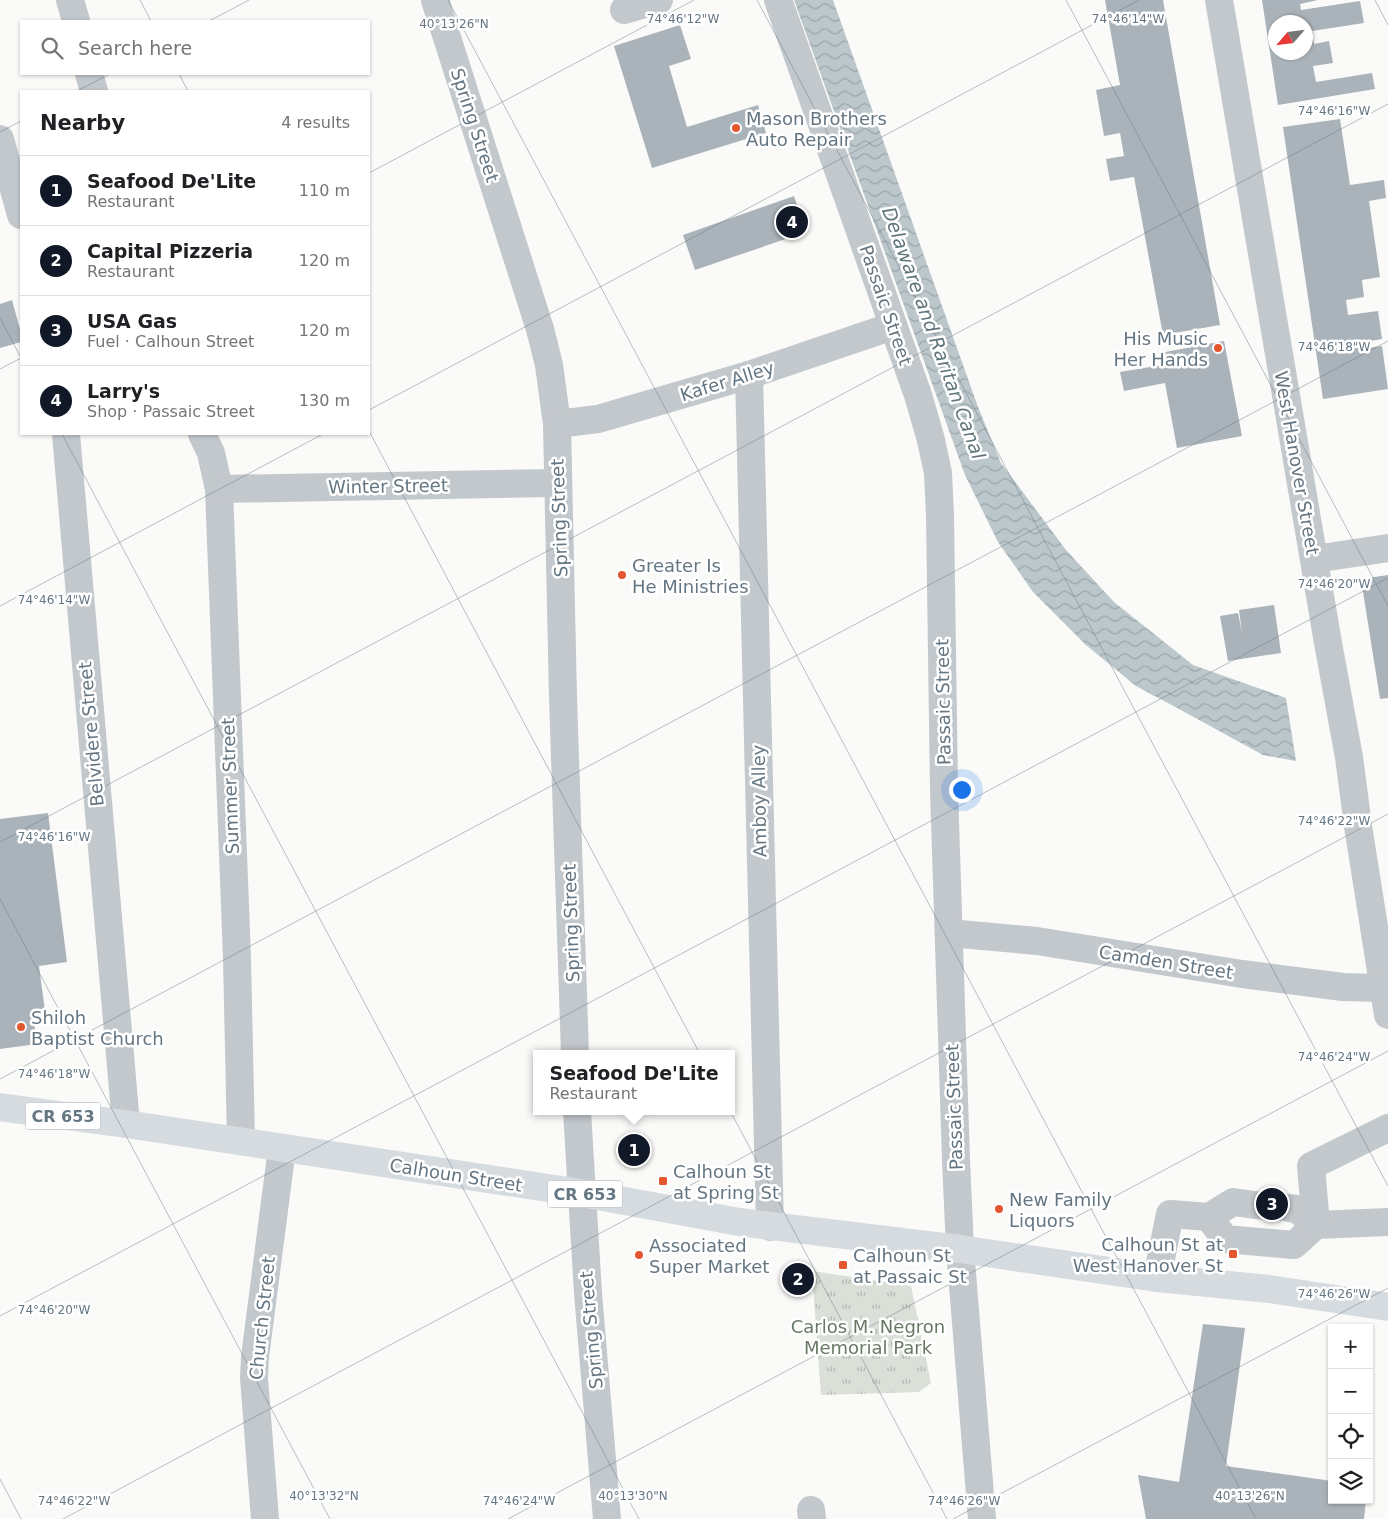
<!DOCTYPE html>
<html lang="en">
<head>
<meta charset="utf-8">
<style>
  body { margin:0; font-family:"DejaVu Sans",sans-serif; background:#f2f2f2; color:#202124 }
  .controls { position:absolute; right:15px; bottom:15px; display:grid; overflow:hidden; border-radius:0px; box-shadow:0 1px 4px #0004 }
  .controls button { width:45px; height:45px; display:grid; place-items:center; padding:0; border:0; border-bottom:1px solid #e0e0e0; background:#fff; color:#202124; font:25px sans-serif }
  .compass { position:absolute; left:1268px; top:15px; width:45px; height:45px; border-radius:50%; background:#fff; box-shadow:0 1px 4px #0004; rotate:242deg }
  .you { position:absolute; left:961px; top:789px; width:18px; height:18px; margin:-12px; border:4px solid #fff; border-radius:50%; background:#1a73e8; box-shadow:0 0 0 8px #1a73e833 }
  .badge { display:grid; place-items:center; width:32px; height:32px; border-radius:50%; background:#111827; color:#fff; font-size:16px; font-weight:700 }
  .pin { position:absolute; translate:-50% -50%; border:2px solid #fff; box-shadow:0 1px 5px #0006 }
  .popup { position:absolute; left:533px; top:1050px; width:202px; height:65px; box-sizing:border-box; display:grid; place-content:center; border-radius:0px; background:#fff; filter:drop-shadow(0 1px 4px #0005); font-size:16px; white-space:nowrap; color:#757577 }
  .popup b { font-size:19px; color:#202124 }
  .popup::after { content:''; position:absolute; left:50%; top:100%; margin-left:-10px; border:10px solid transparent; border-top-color:#fff }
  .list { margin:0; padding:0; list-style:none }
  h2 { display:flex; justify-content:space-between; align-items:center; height:65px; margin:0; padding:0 20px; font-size:21px }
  h2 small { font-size:16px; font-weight:400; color:#757577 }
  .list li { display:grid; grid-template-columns:32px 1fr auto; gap:15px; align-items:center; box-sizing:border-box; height:70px; padding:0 20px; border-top:1px solid #e0e0e0 }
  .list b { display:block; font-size:19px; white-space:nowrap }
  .list p { margin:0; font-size:16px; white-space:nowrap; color:#757577 }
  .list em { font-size:16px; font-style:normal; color:#757577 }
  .icon { flex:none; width:28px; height:28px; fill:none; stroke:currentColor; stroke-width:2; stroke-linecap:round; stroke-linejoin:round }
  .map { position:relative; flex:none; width:1388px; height:1519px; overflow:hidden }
  .search { position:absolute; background:#fff; box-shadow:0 1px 4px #0004; left:20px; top:20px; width:350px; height:55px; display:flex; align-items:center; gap:12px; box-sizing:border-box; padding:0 18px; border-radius:0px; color:#757577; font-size:19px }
  .panel { position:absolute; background:#fff; box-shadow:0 1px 4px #0004; left:20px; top:90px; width:350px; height:345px; border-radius:0px }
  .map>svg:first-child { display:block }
  .park { fill:url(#park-tufts) }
  .water { fill:url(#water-waves) }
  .pier { fill:#fafaf8 }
  .building { fill:#aab3b9; fill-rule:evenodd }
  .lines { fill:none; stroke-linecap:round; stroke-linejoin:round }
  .minor-tunnel { stroke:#d5d9db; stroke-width:28; stroke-dasharray:28 14; stroke-linecap:butt }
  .minor { stroke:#c3c8cc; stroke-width:28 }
  .major { stroke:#d6dbdf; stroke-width:28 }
  .ticks { fill:none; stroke:#657683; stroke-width:1; stroke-opacity:0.45 }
  .poi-dot { fill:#e4572e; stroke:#fff; stroke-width:2 }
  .labels { text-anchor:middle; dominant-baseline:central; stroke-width:5; stroke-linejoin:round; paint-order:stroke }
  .shield { fill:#fff; stroke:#939fa8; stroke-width:1 }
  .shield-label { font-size:16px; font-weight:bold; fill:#657683 }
  .poi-label { font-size:18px; fill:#657683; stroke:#fff; text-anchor:start }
  .street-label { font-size:18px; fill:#657683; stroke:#fff }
  .park-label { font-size:18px; fill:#687a64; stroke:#fff }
  .water-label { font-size:19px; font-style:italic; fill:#60757c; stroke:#fff }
  .ticks-label { font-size:12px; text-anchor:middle; fill:#657683; stroke:#fff; stroke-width:5; stroke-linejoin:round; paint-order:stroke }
</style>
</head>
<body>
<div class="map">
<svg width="1388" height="1519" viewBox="0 0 1388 1519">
  <defs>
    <pattern id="park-tufts" width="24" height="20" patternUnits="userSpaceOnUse" patternTransform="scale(1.25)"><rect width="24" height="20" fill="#dadfd7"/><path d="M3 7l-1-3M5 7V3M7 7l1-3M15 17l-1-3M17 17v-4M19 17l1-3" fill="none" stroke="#b4b9b4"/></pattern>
    <pattern id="water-waves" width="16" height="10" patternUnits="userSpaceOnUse" patternTransform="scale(1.25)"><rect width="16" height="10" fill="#bbc7cb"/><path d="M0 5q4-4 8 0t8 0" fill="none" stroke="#9ca6aa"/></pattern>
  </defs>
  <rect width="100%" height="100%" fill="#fafaf8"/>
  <path class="park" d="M812,1271L911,1286L931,1383L919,1392L821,1395Z"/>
  <path class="water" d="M794,0H833L978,407L1001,463L1066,550L1114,602L1193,665L1286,698L1296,761L1263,755L1179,709L1136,686L1086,645L1033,592L998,542L965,475Z"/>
  <path class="pier" d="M1286,695L1288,697L1294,732L1298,763Z"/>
  <g class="building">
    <path d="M1105,0H1163L1220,325L1163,335L1134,177L1110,181L1106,159L1124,156L1120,133L1104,136L1096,90L1120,85Z"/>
    <path d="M1262,0H1318L1300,4L1301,10L1360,1L1364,23L1312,31L1314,44L1329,41L1333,63L1313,66L1316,82L1372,73L1375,89L1278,105ZM1276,22H1306V52H1276Z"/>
    <path d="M680,25L691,59L669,66L687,127L758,105L766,133L652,168L614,46Z"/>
    <path d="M1340,119L1350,185L1384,180L1386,198L1369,201L1380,277L1362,280L1364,297L1346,300L1348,315L1378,311L1382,339L1359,343L1361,349L1382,346L1388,389L1323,399L1283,127Z"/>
    <path d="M794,196L806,232L695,270L683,235Z"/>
    <path d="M12,300L21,333V342L0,348V304Z"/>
    <path d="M1224,341L1242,436L1177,448L1165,383L1124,391L1120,372L1162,365L1160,353Z"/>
    <path d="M1388,575V698L1380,699L1361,579Z"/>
    <path d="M1274,605L1281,653L1228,661L1220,616L1238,613L1242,633L1239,610Z"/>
    <path d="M48,813L67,962L39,966L45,1011L33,1012L37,1044L0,1049V819Z"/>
    <path d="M1203,1324L1245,1328L1226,1466L1332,1481V1500H1366L1364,1519H1146L1138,1475L1179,1482Z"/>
  </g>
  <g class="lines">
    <path class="minor-tunnel" d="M1255,1205L1289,1208"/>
    <g class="minor">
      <path d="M70,0L76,21"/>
      <path d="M435,0L540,329L549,365L557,424L563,698L575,1054"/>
      <path d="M778,0L918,395L931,440L938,473L940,515L944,790L956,1160L960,1249L982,1519"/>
      <path d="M1219,0L1328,643L1349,757L1358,826L1388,1015"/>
      <path d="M624,10L659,0"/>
      <path d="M89,74L94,91"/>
      <path d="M0,139L21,215"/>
      <path d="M749,375L770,1227"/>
      <path d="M557,424L598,419L749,375L893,326"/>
      <path d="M66,434L126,1124"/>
      <path d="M202,434L211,453L219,489L237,958L241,1141"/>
      <path d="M219,489L557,483"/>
      <path d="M1314,559L1388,548"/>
      <path d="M949,933L1037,941L1242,974L1343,987L1384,988"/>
      <path d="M577,1111L588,1293L607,1519"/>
      <path d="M1289,1208L1297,1209L1316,1225"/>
      <path d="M1209,1217L1225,1239L1294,1245L1316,1225L1388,1222"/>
      <path d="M1316,1225L1311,1166L1388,1128"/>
      <path d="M1157,1278L1170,1214L1209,1217L1233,1202L1255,1205"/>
      <path d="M811,1510L812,1519"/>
      <path d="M265,1519L254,1378L255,1357L282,1148"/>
    </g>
    <path class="major" d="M0,1107L126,1124L581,1193L739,1222L960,1249L1157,1278L1269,1289L1388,1307"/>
  </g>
  <path class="ticks" d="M140,0L151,21M448,0L1256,1519M757,0L1388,1186M1066,0L1388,606M1375,0L1388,25M209,21L249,0M179,74L188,91M77,91L110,74M0,132L21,121M369,173L694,0M0,318L21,358M0,369L21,358M369,410L1139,0M369,431L947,1519M62,434L639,1519M0,606L323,434M0,842L1388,104M0,899L330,1519M0,1079L1388,341M0,1316L1388,578M0,1479L21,1519M63,1519L1388,814M508,1519L1388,1051M953,1519L1388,1288"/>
  <g class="poi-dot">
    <circle cx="736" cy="128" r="5"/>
    <circle cx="1218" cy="348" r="5"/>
    <circle cx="622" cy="575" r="5"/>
    <circle cx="21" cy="1027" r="5"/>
    <rect x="658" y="1176" width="10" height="10" rx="2.5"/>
    <circle cx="999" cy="1209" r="5"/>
    <rect x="1228" y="1249" width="10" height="10" rx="2.5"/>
    <circle cx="639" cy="1255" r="5"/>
    <rect x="838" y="1260" width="10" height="10" rx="2.5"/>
  </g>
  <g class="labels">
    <g class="shield">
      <rect x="25.5" y="1102.5" width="75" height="27" rx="4"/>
      <rect x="547.5" y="1180.5" width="75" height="27" rx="4"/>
    </g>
    <g class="shield-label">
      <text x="63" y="1116">CR 653</text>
      <text x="585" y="1194">CR 653</text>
    </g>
    <g class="poi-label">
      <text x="746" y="118">Mason Brothers<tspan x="746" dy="21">Auto Repair</tspan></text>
      <text x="1208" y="338" text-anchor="end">His Music<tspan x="1208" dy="21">Her Hands</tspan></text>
      <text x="632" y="565">Greater Is<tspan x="632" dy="21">He Ministries</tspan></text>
      <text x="31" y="1017">Shiloh<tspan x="31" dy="21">Baptist Church</tspan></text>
      <text x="673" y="1171">Calhoun St<tspan x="673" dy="21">at Spring St</tspan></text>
      <text x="1009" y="1199">New Family<tspan x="1009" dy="21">Liquors</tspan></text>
      <text x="1223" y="1244" text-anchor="end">Calhoun St at<tspan x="1223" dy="21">West Hanover St</tspan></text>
      <text x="649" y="1245">Associated<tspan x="649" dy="21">Super Market</tspan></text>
      <text x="853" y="1255">Calhoun St<tspan x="853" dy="21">at Passaic St</tspan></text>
    </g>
    <g class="street-label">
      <text transform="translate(475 125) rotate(72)">Spring Street</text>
      <text transform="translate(886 305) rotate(71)">Passaic Street</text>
      <text transform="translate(727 381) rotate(-17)">Kafer Alley</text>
      <text transform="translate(1297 463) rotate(80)">West Hanover Street</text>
      <text transform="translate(388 486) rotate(-1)">Winter Street</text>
      <text transform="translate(559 518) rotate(-92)">Spring Street</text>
      <text transform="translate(943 702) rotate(-91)">Passaic Street</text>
      <text transform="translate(91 734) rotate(-95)">Belvidere Street</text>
      <text transform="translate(230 786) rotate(-92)">Summer Street</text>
      <text transform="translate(759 801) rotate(-91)">Amboy Alley</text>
      <text transform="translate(571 923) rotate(-92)">Spring Street</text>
      <text transform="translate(1166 962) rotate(9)">Camden Street</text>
      <text transform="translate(954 1107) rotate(-92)">Passaic Street</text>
      <text transform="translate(456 1175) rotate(9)">Calhoun Street</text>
      <text transform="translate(262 1318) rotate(-84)">Church Street</text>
      <text transform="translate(591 1330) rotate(-95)">Spring Street</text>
    </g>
    <g class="park-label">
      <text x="868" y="1326">Carlos M. Negron<tspan x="868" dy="21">Memorial Park</tspan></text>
    </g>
    <g class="water-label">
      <text transform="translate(934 333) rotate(70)">Delaware and Raritan Canal</text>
    </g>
  </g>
  <g class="ticks-label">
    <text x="683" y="23">74°46'12"W</text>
    <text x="1128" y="23">74°46'14"W</text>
    <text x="454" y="28">40°13'26"N</text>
    <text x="1334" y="115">74°46'16"W</text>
    <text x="1334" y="351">74°46'18"W</text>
    <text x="1334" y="588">74°46'20"W</text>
    <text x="54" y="604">74°46'14"W</text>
    <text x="1334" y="825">74°46'22"W</text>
    <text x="54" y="841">74°46'16"W</text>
    <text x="1334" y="1061">74°46'24"W</text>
    <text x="54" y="1078">74°46'18"W</text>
    <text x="1334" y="1298">74°46'26"W</text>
    <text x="54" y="1314">74°46'20"W</text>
    <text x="324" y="1500">40°13'32"N</text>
    <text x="633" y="1500">40°13'30"N</text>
    <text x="1250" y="1500">40°13'26"N</text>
    <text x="74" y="1505">74°46'22"W</text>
    <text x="519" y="1505">74°46'24"W</text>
    <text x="964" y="1505">74°46'26"W</text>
  </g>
</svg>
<div class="controls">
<button>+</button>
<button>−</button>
<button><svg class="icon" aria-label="locate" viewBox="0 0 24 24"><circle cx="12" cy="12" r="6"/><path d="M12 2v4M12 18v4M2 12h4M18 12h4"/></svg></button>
<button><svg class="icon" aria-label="layers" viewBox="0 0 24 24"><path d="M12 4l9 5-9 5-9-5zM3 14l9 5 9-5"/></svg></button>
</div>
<svg class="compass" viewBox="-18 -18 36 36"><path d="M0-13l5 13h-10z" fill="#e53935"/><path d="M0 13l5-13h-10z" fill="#757577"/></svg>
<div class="you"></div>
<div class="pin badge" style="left:634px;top:1150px">1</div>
<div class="popup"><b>Seafood De'Lite</b>Restaurant</div>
<div class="pin badge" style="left:798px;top:1279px">2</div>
<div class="pin badge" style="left:1272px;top:1204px">3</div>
<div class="pin badge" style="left:792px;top:222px">4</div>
<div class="search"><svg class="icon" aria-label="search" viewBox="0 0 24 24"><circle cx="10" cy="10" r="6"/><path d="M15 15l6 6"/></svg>Search here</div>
<section class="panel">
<h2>Nearby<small>4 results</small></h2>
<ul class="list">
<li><span class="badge">1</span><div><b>Seafood De'Lite</b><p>Restaurant</p></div><em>110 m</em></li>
<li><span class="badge">2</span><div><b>Capital Pizzeria</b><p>Restaurant</p></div><em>120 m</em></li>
<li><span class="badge">3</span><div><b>USA Gas</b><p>Fuel · Calhoun Street</p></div><em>120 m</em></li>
<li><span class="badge">4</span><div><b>Larry's</b><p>Shop · Passaic Street</p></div><em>130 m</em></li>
</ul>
</section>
</div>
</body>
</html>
